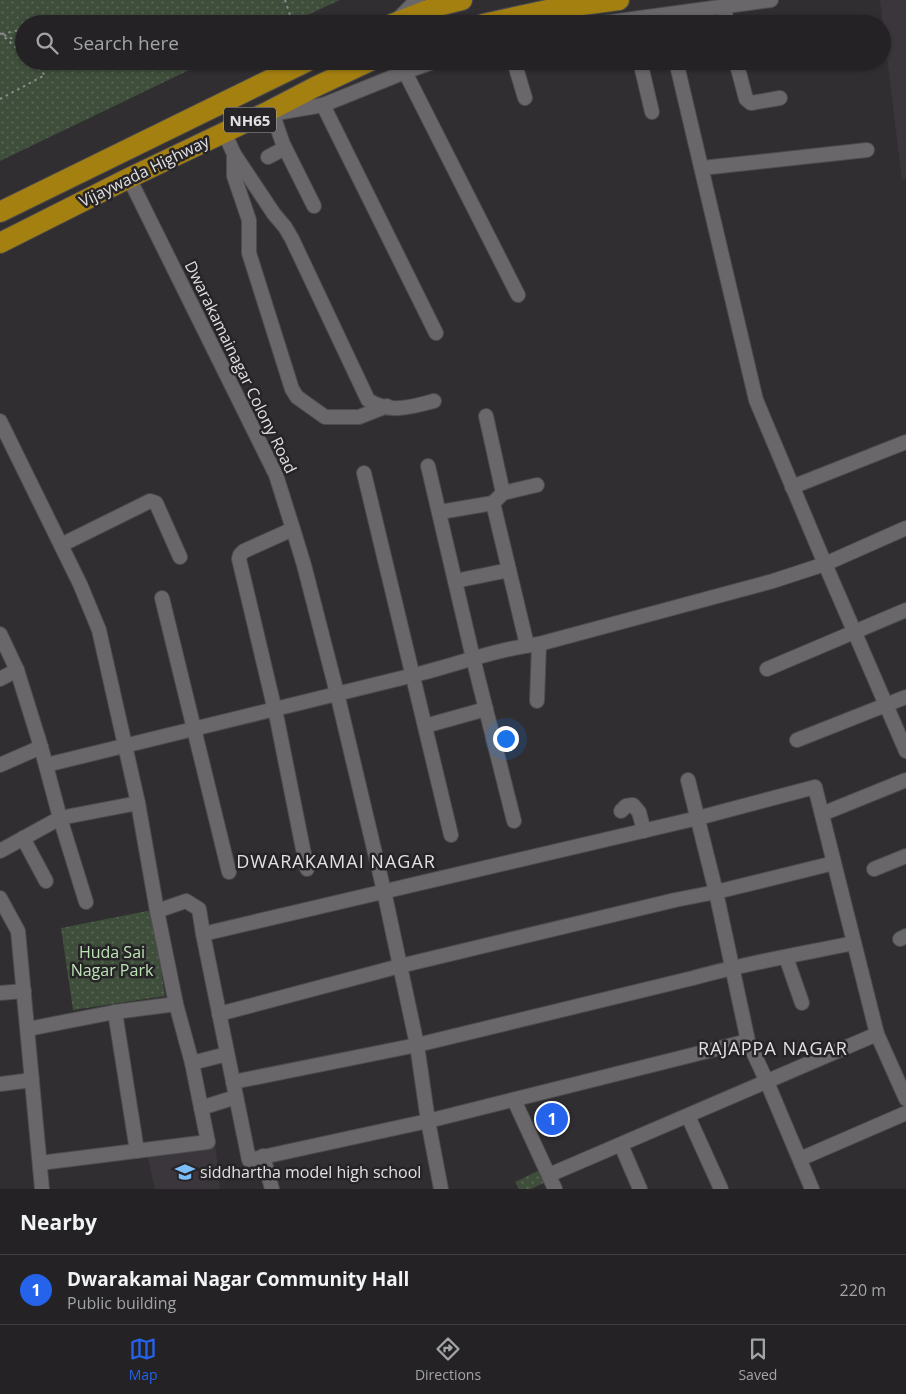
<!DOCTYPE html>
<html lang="en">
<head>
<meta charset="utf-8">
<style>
  body { margin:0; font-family:"Open Sans",sans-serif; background:#2c2a2c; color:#f1f3f6 }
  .you { position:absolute; left:505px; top:738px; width:18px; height:18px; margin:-12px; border:4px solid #fff; border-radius:50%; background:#1a73e8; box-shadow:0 0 0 8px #1a73e833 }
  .badge { display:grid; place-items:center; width:32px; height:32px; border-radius:50%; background:#2563eb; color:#fff; font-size:16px; font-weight:700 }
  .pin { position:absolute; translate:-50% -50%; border:2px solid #fff; box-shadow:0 1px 5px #0006 }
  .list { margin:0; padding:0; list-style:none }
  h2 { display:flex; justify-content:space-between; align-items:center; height:65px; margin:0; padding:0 20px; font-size:21px }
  h2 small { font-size:16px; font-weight:400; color:#a3a4a6 }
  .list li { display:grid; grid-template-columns:32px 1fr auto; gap:15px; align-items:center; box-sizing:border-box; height:70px; padding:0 20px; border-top:1px solid #413f41 }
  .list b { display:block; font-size:19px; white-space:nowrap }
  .list p { margin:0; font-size:16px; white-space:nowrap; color:#a3a4a6 }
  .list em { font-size:16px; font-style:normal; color:#a3a4a6 }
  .icon { flex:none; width:28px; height:28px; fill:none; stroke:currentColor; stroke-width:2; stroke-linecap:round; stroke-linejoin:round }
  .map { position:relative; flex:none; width:906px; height:1189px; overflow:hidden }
  .search { position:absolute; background:#242224; box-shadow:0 1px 4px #0004; left:15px; right:15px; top:15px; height:55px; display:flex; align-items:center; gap:12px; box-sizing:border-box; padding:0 18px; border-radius:28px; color:#a3a4a6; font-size:19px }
  .sheet { height:135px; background:#242224 }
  nav { display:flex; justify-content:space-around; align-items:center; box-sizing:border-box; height:70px; border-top:1px solid #413f41; background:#242224; font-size:14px; color:#a3a4a6 }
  nav a { display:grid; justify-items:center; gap:2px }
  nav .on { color:#2563eb }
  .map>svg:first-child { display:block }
  .built { fill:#3b353c }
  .park { fill:url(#park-dots) }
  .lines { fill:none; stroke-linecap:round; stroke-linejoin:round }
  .minor-casing { stroke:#4c4b4d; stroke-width:16 }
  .highway-casing { stroke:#4c4b4d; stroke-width:22 }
  .path { stroke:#8b8a8c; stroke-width:2; stroke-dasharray:2.5 4; stroke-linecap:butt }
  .minor { stroke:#69676a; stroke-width:14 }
  .highway { stroke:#a48011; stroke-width:20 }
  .labels { text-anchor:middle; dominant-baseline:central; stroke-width:5; stroke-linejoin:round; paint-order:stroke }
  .shield { fill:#262426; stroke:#a9a8aa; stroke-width:1 }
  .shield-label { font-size:15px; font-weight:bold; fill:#e1e0e2 }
  .street-label { font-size:16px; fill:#e1e0e2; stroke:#262426 }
  .park-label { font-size:16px; fill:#bce4b5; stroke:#262426 }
  .poi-label { font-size:16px; fill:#e1e0e2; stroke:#262426; text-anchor:start }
  .neighbourhood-label { font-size:18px; letter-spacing:1px; fill:#e1e0e2; stroke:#262426 }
</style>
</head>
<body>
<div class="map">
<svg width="906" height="1189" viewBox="0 0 906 1189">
  <defs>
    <pattern id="park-dots" width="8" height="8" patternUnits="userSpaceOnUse" patternTransform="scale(1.25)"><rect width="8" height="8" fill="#3e4e3b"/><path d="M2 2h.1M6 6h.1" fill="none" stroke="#5a6757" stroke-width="1.8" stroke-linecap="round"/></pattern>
  </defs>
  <rect width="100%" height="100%" fill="#302e30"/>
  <g class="built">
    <path d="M880,0H906V179L902,180Z"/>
    <path d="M215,1142L220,1189H155L147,1154Z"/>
  </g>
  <g class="park">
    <path d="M0,0H340L288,24H24V61H208L0,161Z"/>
    <path d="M152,910L165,996L73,1010L61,928Z"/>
    <path d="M542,1169L548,1181L531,1189H519L515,1182Z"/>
  </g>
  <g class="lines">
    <defs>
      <g id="minor">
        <path d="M724,6L727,24"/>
        <path d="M399,18L417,0"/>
        <path d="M596,24L771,0"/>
        <path d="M514,61L525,98"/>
        <path d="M640,61L652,112"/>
        <path d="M676,61L756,400L825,564L906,751"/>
        <path d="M736,61L746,99L751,103L780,98"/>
        <path d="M405,72L518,295"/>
        <path d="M323,105L436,333"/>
        <path d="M271,114L323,105L405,72L436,61"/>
        <path d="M273,115L283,144L314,206"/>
        <path d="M224,132L234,154V176L249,220V253L292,389L297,397L325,417H359L387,406"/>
        <path d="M234,154L274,214L285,227L292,239L368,400C389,414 412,407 434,401"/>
        <path d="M268,157L285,148"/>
        <path d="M702,168L867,150"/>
        <path d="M129,178L276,475L293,529L304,565L337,693L384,891L417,1045L428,1121L441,1189"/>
        <path d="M486,416L503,493L493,503"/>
        <path d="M0,421L80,584L99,630L138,803L157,911L176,1004L192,1063L208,1142L40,1163"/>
        <path d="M428,466L473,658L514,821"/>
        <path d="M364,473L451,835"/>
        <path d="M792,487L906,442"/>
        <path d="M503,493L537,485"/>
        <path d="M440,512L493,503L527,645"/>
        <path d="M293,529L244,551L240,555L239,559L277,719L307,869"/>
        <path d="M61,545L150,501L156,503L180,557"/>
        <path d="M455,581L509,570"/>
        <path d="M162,598L229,872"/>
        <path d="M0,634L17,670L41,747L60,818L86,902"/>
        <path d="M767,669L906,610"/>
        <path d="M0,679L17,670"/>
        <path d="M537,701L539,644"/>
        <path d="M425,726L486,709"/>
        <path d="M797,740L906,697"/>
        <path d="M0,765L41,747"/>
        <path d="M46,765C167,735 288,705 410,676C453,666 495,649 539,644L773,581L825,564L906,528"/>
        <path d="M688,780L716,892L748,1041L767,1082L812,1189"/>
        <path d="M621,811L626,806L633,805L639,812L644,831"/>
        <path d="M822,814L906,780"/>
        <path d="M23,838L46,881"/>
        <path d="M0,851L60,818L138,803"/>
        <path d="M874,869L906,856"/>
        <path d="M0,898L18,931L42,1189"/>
        <path d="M157,911L186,901L199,909L203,934"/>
        <path d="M900,939L906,936"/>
        <path d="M786,957L802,1003"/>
        <path d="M0,993L24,991"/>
        <path d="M115,1012L137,1151"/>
        <path d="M219,1014L400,966L675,900L716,892L834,863"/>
        <path d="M28,1029L115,1012L176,1004"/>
        <path d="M748,1041L428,1121L249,1160L203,934L698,818L815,787L877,1034L906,1099"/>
        <path d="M192,1063L227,1054"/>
        <path d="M233,1082L417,1045L693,978C746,963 800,954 854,943"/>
        <path d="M0,1084L32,1080"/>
        <path d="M514,1100L555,1189"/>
        <path d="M201,1108L236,1097"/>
        <path d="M688,1116L721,1189"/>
        <path d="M621,1145L640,1189"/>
        <path d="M263,1156L272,1189"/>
        <path d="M800,1159L906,1113"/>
        <path d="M549,1175L877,1034"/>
      </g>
      <g id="highway">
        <path d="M392,24L438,6L462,0"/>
        <path d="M483,24L552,9L619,0"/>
        <path d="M0,212L308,61"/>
        <path d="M0,243L129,178L265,113L315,87L370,61"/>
      </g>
    </defs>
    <use href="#minor" class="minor-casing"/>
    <use href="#highway" class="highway-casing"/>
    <g class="path">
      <path d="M285,0L293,24"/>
      <path d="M40,24L59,17L75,22L76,24"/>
      <path d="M0,33L24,55"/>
      <path d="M2,34L24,29"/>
      <path d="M4,35L24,44"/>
      <path d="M0,99L45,75L30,61"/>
    </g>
    <use href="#minor" class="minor"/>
    <use href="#highway" class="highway"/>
  </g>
  <defs>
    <symbol id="school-bare" viewBox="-9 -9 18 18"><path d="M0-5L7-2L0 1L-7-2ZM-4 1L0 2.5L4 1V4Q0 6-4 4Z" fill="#7cbef9" stroke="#262426" stroke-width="2.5" paint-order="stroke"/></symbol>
  </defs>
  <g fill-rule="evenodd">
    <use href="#school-bare" x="171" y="1158" width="28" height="28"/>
  </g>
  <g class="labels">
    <rect class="shield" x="224" y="107.5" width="52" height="25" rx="4"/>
    <g class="shield-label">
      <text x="250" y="120">NH65</text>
    </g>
    <g class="street-label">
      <text transform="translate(144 171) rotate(-26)">Vijaywada Highway</text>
      <text transform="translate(241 367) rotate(64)">Dwarakamainagar Colony Road</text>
    </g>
    <g class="park-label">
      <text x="112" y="952">Huda Sai<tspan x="112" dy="18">Nagar Park</tspan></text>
    </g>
    <g class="poi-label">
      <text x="200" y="1172">siddhartha model high school</text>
    </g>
    <g class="neighbourhood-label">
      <text x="336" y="861">DWARAKAMAI NAGAR</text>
      <text x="773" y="1048">RAJAPPA NAGAR</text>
    </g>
  </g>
</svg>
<div class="you"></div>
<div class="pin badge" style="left:552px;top:1119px">1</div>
<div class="search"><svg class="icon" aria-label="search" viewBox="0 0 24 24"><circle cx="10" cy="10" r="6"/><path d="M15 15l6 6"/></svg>Search here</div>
</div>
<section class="sheet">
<h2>Nearby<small></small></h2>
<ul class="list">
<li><span class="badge">1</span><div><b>Dwarakamai Nagar Community Hall</b><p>Public building</p></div><em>220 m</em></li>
</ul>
</section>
<nav>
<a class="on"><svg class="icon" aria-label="map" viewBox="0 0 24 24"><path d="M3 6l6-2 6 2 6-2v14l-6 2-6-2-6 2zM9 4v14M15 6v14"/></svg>Map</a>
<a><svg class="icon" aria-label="directions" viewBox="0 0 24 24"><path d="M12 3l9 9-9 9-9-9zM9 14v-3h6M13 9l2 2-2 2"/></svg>Directions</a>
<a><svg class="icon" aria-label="saved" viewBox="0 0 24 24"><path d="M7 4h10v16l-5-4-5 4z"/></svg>Saved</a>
</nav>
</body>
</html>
